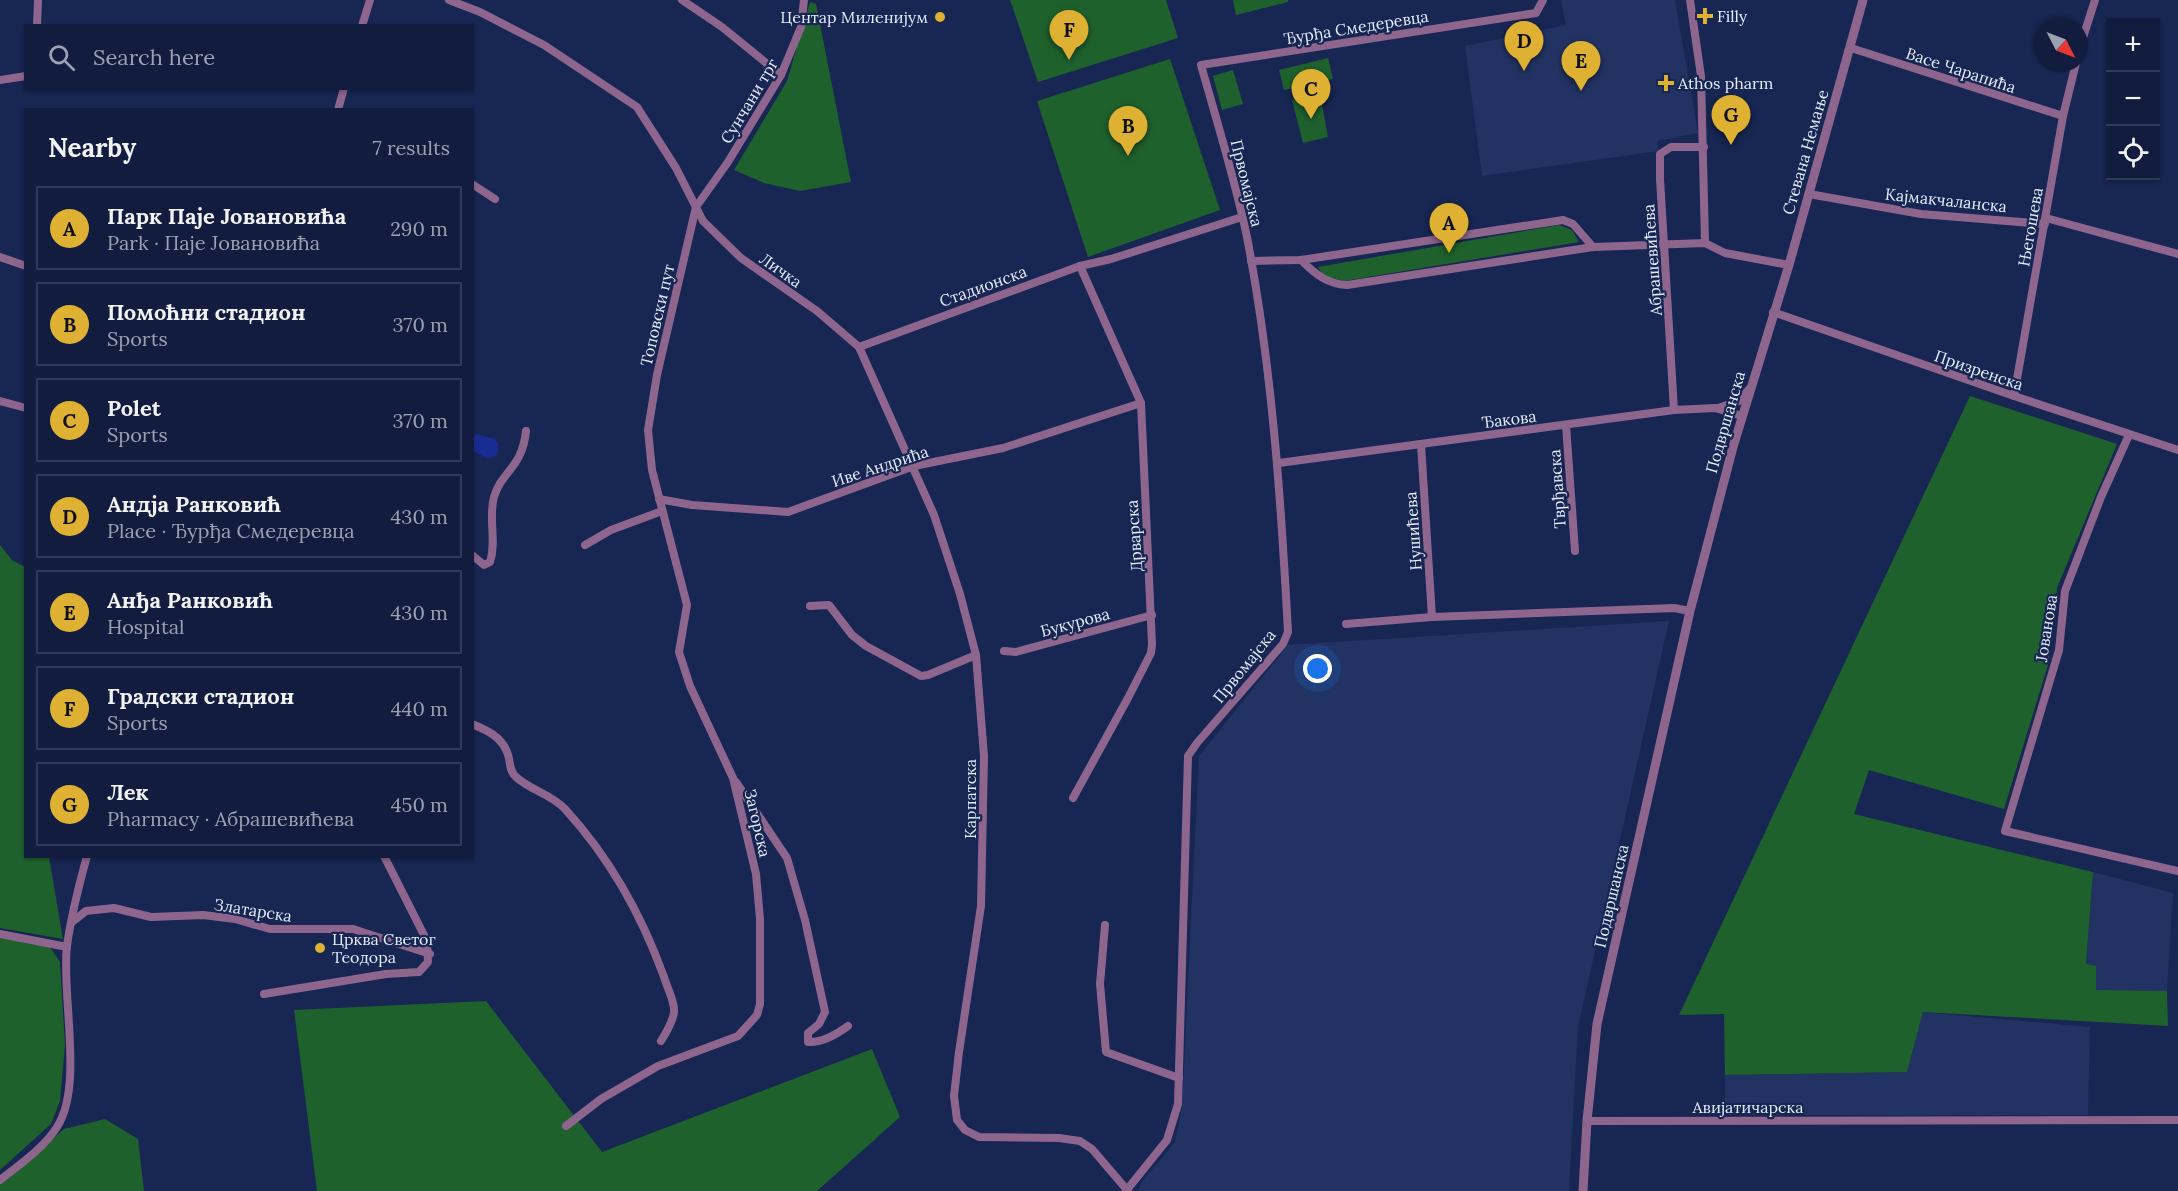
<!DOCTYPE html>
<html lang="en">
<head>
<meta charset="utf-8">
<style>
  body { margin:0; font-family:Lora,serif; background:#1a2545; color:#f1f3f6 }
  .controls { position:absolute; right:18px; top:18px; display:grid; overflow:hidden; border-radius:0px; box-shadow:0 2px 4px #0004 }
  .controls button { width:54px; height:54px; display:grid; place-items:center; padding:0; border:0; border-bottom:2px solid #303a58; background:#111c3e; color:#f1f3f6; font:30px sans-serif }
  .compass { position:absolute; left:2034px; top:18px; width:54px; height:54px; border-radius:50%; background:#111c3e; box-shadow:0 2px 4px #0004; rotate:132deg }
  .you { position:absolute; left:1318px; top:669px; width:21px; height:21px; margin:-15px; border:4px solid #fff; border-radius:50%; background:#1a73e8; box-shadow:0 0 0 9px #1a73e833 }
  .badge { display:grid; place-items:center; width:39px; height:39px; border-radius:50%; background:#deb133; color:#111; font-size:20px; font-weight:700 }
  .pin { position:absolute; translate:-50% -50px; filter:drop-shadow(0 2px 3px #0008) }
  .pin::after { content:''; position:absolute; top:32px; width:21px; height:18px; background:inherit; clip-path:polygon(0 0,100% 0,50% 100%) }
  .list { margin:0; padding:0; list-style:none }
  h2 { display:flex; justify-content:space-between; align-items:center; height:78px; margin:0; padding:0 24px; font-size:26px }
  h2 small { font-size:20px; font-weight:400; color:#9ca1b0 }
  .list li { display:grid; grid-template-columns:39px 1fr auto; gap:18px; align-items:center; box-sizing:border-box; height:84px; margin:0 12px 12px; padding:0 12px; border:2px solid #303a58; border-radius:0px }
  .list b { display:block; font-size:22px; white-space:nowrap }
  .list p { margin:0; font-size:20px; white-space:nowrap; color:#9ca1b0 }
  .list em { font-size:20px; font-style:normal; color:#9ca1b0 }
  .icon { flex:none; width:33px; height:33px; fill:none; stroke:currentColor; stroke-width:2; stroke-linecap:round; stroke-linejoin:round }
  .map { position:relative; flex:none; width:2178px; height:1191px; overflow:hidden }
  .search { position:absolute; background:#111c3e; box-shadow:0 2px 4px #0004; left:24px; top:24px; width:450px; height:66px; display:flex; align-items:center; gap:15px; box-sizing:border-box; padding:0 21px; border-radius:0px; color:#9ca1b0; font-size:22px }
  .panel { position:absolute; background:#111c3e; box-shadow:0 2px 4px #0004; left:24px; top:108px; width:450px; height:750px; border-radius:0px }
  .map>svg:first-child { display:block }
  .built { fill:#223363 }
  .green { fill:#1f612d }
  .water { fill:#182c93 }
  .lines { fill:none; stroke-linecap:round; stroke-linejoin:round }
  .minor { stroke:#8e668d; stroke-width:8 }
  .tertiary { stroke:#8e668d; stroke-width:9 }
  .poi-dot { fill:#deb133; stroke:#172652; stroke-width:2 }
  .labels { text-anchor:middle; dominant-baseline:central; stroke-width:4.5; stroke-linejoin:round; paint-order:stroke }
  .poi-label { font-size:16px; fill:#e4ebfc; stroke:#172652; text-anchor:start }
  .street-label { font-size:16px; fill:#e4ebfc; stroke:#172652 }
</style>
</head>
<body>
<div class="map">
<svg width="2178" height="1191" viewBox="0 0 2178 1191">
  <rect width="100%" height="100%" fill="#172652"/>
  <g class="built">
    <path d="M1561,0H1675L1698,133L1657,141L1659,151L1482,176L1465,46L1566,25Z"/>
    <path d="M1669,621L1578,1027L1569,1191H1138L1141,1183L1175,1142L1182,1108L1199,756L1288,645Z"/>
    <path d="M2093,872L2173,893L2167,991H2096L2086,964Z"/>
    <path d="M1923,1012L2090,1027L2088,1115H1725V1075L1907,1072Z"/>
  </g>
  <g class="green">
    <path d="M1010,0H1166L1178,38L1038,82Z"/>
    <path d="M1233,0H1288V2L1236,15Z"/>
    <path d="M810,2L816,4L851,182L800,191L764,183L734,170L787,81Z"/>
    <path d="M1328,58L1333,79L1284,90L1279,70Z"/>
    <path d="M1170,59L1220,210L1088,257L1037,101Z"/>
    <path d="M1233,70L1243,104L1222,110L1213,76Z"/>
    <path d="M1320,94L1328,137L1303,143L1292,100Z"/>
    <path d="M1559,225L1572,230L1579,242L1344,281L1323,276L1318,267Z"/>
    <path d="M1970,396L2117,444L2057,588L2048,665L2004,809L1869,770L1854,814L2093,872L2086,964L2096,966V990L2167,991L2168,1026L1923,1012L1907,1072L1725,1075L1724,1014L1679,1015Z"/>
    <path d="M0,545L12,560L25,567L26,856L49,857L63,939L0,928Z"/>
    <path d="M0,937L50,947L60,962L65,1045L60,1101L51,1124L0,1170Z"/>
    <path d="M486,1001L602,1152L872,1049L900,1117L817,1191H317L294,1010Z"/>
    <path d="M105,1119L138,1139L144,1191H0V1185L64,1129Z"/>
  </g>
  <path class="water" d="M472,433L495,439L499,446L497,455L488,459L473,451Z"/>
  <g class="lines">
    <g class="minor">
      <path d="M449,0L480,12L544,45L637,107L676,168L703,221L741,258L817,311L859,347L934,515L960,594L976,655L984,756L981,906L959,1052L954,1096L957,1120L965,1130L979,1137L1059,1138L1080,1141L1092,1149L1128,1191"/>
      <path d="M682,0L722,27L781,75"/>
      <path d="M1690,0L1701,76L1705,243"/>
      <path d="M37,26L38,0"/>
      <path d="M362,26L370,0"/>
      <path d="M1851,48L2063,116"/>
      <path d="M2079,50L2095,0"/>
      <path d="M0,80L26,76"/>
      <path d="M338,110L344,88"/>
      <path d="M472,184L495,199"/>
      <path d="M1809,194L1921,214L2045,224"/>
      <path d="M2046,218L2178,254"/>
      <path d="M0,257L26,266"/>
      <path d="M1301,260C1315,274 1327,284 1347,285L1593,247L1705,243L1725,253L1789,265"/>
      <path d="M1251,261L1301,260L1563,220L1573,224L1593,247"/>
      <path d="M1773,312L2014,396L2178,450"/>
      <path d="M859,347L1080,266L1111,259L1242,217"/>
      <path d="M2014,396L2063,116L2076,63"/>
      <path d="M0,401L26,408"/>
      <path d="M1718,408L1739,401L1750,388"/>
      <path d="M1674,410L1660,179V154L1671,147H1704"/>
      <path d="M1566,425L1575,551"/>
      <path d="M2129,435L2101,497L2065,591L2059,650L2005,831L2178,871"/>
      <path d="M1421,444L1432,617"/>
      <path d="M1279,463L1674,410L1715,408L1742,416"/>
      <path d="M659,499L692,505L788,512L914,466L1003,448L1141,403"/>
      <path d="M585,545L611,530L662,511"/>
      <path d="M472,555L484,565L490,562C497,541 488,518 494,497C502,470 522,469 526,431"/>
      <path d="M810,606L829,605L852,635L866,646L921,676L928,675L976,655"/>
      <path d="M1346,624L1432,617L1674,608L1690,611"/>
      <path d="M1004,651L1016,652L1152,615"/>
      <path d="M472,724C486,730 501,736 507,752C511,760 508,770 516,777C530,790 551,794 565,809C609,857 642,916 664,977C667,988 675,1001 674,1012C673,1022 666,1033 661,1041"/>
      <path d="M736,782L787,858L805,920L825,1012L819,1024L808,1033V1042C821,1043 837,1034 848,1026"/>
      <path d="M1073,798L1128,698L1151,653L1152,644L1141,403L1080,266"/>
      <path d="M72,922L86,911L114,908L151,917L203,915L235,919L270,929H353L430,954"/>
      <path d="M1105,925L1100,984L1106,1052L1179,1078"/>
      <path d="M0,934L67,947"/>
      <path d="M264,994L386,974L419,972L428,962L427,941L384,856"/>
      <path d="M1587,1121L2178,1120"/>
      <path d="M566,1126L601,1099L658,1066L738,1036L757,1015L760,1004V919L756,874L733,778L690,686L679,652L687,605L652,470L648,430L657,375L696,207L728,162L781,75L801,27L804,0"/>
      <path d="M0,1180C19,1165 44,1148 57,1127C84,1086 61,994 67,946C71,916 79,885 87,856"/>
      <path d="M1126,1191L1167,1140L1178,1104L1188,756L1197,743L1283,644L1288,632C1281,500 1272,367 1247,237C1235,179 1217,122 1201,65L1536,13L1543,0"/>
    </g>
    <path class="tertiary" d="M1583,1191L1587,1121L1597,1024L1690,611L1733,447L1789,265L1863,0"/>
  </g>
  <g class="poi-dot">
    <path d="M1702 7h6v6h6v6h-6v6h-6v-6h-6v-6h6z"/>
    <circle cx="940" cy="17" r="6"/>
    <path d="M1663 74h6v6h6v6h-6v6h-6v-6h-6v-6h6z"/>
    <circle cx="320" cy="948" r="6"/>
  </g>
  <g class="labels">
    <g class="poi-label">
      <text x="1717" y="16">Filly</text>
      <text x="928" y="17" text-anchor="end">Центар Миленијум</text>
      <text x="1678" y="83">Athos pharm</text>
      <text x="332" y="939">Црква Светог<tspan x="332" dy="18">Теодора</tspan></text>
    </g>
    <g class="street-label">
      <text transform="translate(1356 27) rotate(-9)">Ђурђа Смедеревца</text>
      <text transform="translate(1961 70) rotate(18)">Васе Чарапића</text>
      <text transform="translate(749 101) rotate(-59)">Сунчани трг</text>
      <text transform="translate(1805 152) rotate(-74)">Стевана Немање</text>
      <text transform="translate(1247 183) rotate(76)">Првомајска</text>
      <text transform="translate(1946 200) rotate(6)">Кајмакчаланска</text>
      <text transform="translate(2030 227) rotate(-80)">Његошева</text>
      <text transform="translate(1652 260) rotate(-94)">Абрашевићева</text>
      <text transform="translate(781 270) rotate(35)">Личка</text>
      <text transform="translate(983 286) rotate(-20)">Стадионска</text>
      <text transform="translate(657 315) rotate(-77)">Топовски пут</text>
      <text transform="translate(1979 370) rotate(19)">Призренска</text>
      <text transform="translate(1509 419) rotate(-7)">Ђакова</text>
      <text transform="translate(1725 422) rotate(-74)">Подвршанска</text>
      <text transform="translate(880 466) rotate(-18)">Иве Андрића</text>
      <text transform="translate(1557 489) rotate(-94)">Тврђавска</text>
      <text transform="translate(1413 531) rotate(-94)">Нушићева</text>
      <text transform="translate(1134 536) rotate(-94)">Дрварска</text>
      <text transform="translate(1075 622) rotate(-15)">Букурова</text>
      <text transform="translate(2046 628) rotate(-81)">Јованова</text>
      <text transform="translate(1244 666) rotate(-51)">Првомајска</text>
      <text transform="translate(970 799) rotate(-90)">Карпатска</text>
      <text transform="translate(758 823) rotate(77)">Загорска</text>
      <text transform="translate(1611 896) rotate(-77)">Подвршанска</text>
      <text transform="translate(253 910) rotate(9)">Златарска</text>
      <text x="1748" y="1107">Авијатичарска</text>
    </g>
  </g>
</svg>
<div class="controls">
<button>+</button>
<button>−</button>
<button><svg class="icon" aria-label="locate" viewBox="0 0 24 24"><circle cx="12" cy="12" r="6"/><path d="M12 2v4M12 18v4M2 12h4M18 12h4"/></svg></button>
</div>
<svg class="compass" viewBox="-18 -18 36 36"><path d="M0-13l5 13h-10z" fill="#e53935"/><path d="M0 13l5-13h-10z" fill="#9ca1b0"/></svg>
<div class="you"></div>
<div class="pin badge" style="left:1449px;top:253px">A</div>
<div class="pin badge" style="left:1128px;top:156px">B</div>
<div class="pin badge" style="left:1311px;top:119px">C</div>
<div class="pin badge" style="left:1524px;top:71px">D</div>
<div class="pin badge" style="left:1581px;top:91px">E</div>
<div class="pin badge" style="left:1069px;top:60px">F</div>
<div class="pin badge" style="left:1731px;top:145px">G</div>
<div class="search"><svg class="icon" aria-label="search" viewBox="0 0 24 24"><circle cx="10" cy="10" r="6"/><path d="M15 15l6 6"/></svg>Search here</div>
<section class="panel">
<h2>Nearby<small>7 results</small></h2>
<ul class="list">
<li><span class="badge">A</span><div><b>Парк Паје Јовановића</b><p>Park · Паје Јовановића</p></div><em>290 m</em></li>
<li><span class="badge">B</span><div><b>Помоћни стадион</b><p>Sports</p></div><em>370 m</em></li>
<li><span class="badge">C</span><div><b>Polet</b><p>Sports</p></div><em>370 m</em></li>
<li><span class="badge">D</span><div><b>Андја Ранковић</b><p>Place · Ђурђа Смедеревца</p></div><em>430 m</em></li>
<li><span class="badge">E</span><div><b>Анђа Ранковић</b><p>Hospital</p></div><em>430 m</em></li>
<li><span class="badge">F</span><div><b>Градски стадион</b><p>Sports</p></div><em>440 m</em></li>
<li><span class="badge">G</span><div><b>Лек</b><p>Pharmacy · Абрашевићева</p></div><em>450 m</em></li>
</ul>
</section>
</div>
</body>
</html>
